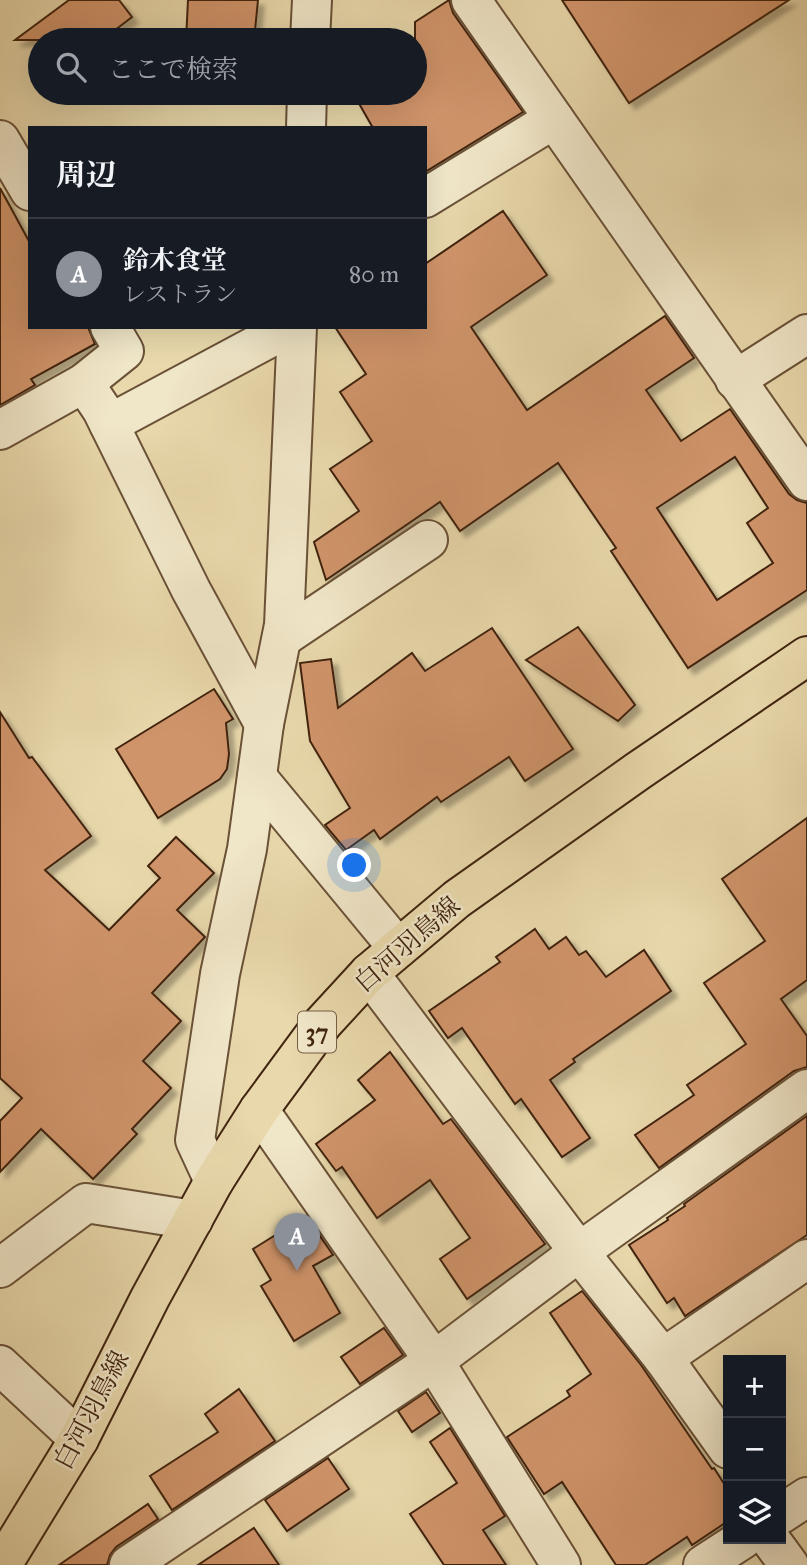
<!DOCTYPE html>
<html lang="ja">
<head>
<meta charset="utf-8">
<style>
  body { margin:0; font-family:"IM FELL Great Primer","Noto Serif JP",serif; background:#20242c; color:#f1f3f6 }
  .controls { position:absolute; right:21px; bottom:21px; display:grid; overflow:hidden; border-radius:0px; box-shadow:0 7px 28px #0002 }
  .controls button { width:63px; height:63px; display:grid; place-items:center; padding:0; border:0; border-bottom:2px solid #363941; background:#171b24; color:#f1f3f6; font:35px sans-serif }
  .you { position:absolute; left:355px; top:866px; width:24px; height:24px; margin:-18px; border:5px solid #fff; border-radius:50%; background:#1a73e8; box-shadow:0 0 0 10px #1a73e833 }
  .badge { display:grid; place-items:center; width:46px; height:46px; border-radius:50%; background:#8c9099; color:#fff; font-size:23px; font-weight:700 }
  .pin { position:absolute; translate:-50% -58px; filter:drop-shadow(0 2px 4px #0008) }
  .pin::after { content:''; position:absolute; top:37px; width:24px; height:21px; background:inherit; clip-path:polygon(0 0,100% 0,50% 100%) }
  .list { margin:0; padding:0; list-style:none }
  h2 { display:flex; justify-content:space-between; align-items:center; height:91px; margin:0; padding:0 28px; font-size:30px }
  h2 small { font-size:23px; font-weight:400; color:#9ea1a6 }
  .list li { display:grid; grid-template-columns:46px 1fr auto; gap:21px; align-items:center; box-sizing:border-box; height:112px; padding:0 28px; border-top:2px solid #363941 }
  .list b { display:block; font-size:26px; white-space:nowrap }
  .list p { margin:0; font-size:23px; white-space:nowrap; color:#9ea1a6 }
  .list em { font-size:23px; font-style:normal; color:#9ea1a6 }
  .icon { flex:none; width:38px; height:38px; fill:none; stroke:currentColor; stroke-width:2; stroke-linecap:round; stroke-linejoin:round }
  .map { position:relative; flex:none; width:807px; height:1565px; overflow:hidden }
  .search { position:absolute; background:#171b24; box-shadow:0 7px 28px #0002; left:28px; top:28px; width:399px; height:77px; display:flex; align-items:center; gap:18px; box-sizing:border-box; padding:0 24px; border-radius:38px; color:#9ea1a6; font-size:26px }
  .panel { position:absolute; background:#171b24; box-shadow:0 7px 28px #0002; left:28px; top:126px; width:399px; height:203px; border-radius:0px }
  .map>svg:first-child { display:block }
  .building { fill:#d0946a; stroke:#402410; stroke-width:2; fill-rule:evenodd; filter:url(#shadow) }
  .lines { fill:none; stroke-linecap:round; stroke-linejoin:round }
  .minor-casing { stroke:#6a5137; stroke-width:42 }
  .major-casing { stroke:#402410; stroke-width:42 }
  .minor { stroke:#f0e6c8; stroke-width:38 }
  .major { stroke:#e8d8ab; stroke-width:38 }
  .labels { text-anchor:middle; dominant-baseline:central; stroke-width:5; stroke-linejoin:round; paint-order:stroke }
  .shield { fill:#f0e6c8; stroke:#755e47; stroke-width:2 }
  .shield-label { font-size:24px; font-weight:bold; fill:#402410 }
  .street-label { font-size:26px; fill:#402410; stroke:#f0e6c8 }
</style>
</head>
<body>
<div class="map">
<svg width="807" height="1565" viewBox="0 0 807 1565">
  <defs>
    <filter id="shadow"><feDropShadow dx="6" dy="6" stdDeviation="2" flood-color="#0004"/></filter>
  </defs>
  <rect width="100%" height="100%" fill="#e8d8ab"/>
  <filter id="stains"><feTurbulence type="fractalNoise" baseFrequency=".00286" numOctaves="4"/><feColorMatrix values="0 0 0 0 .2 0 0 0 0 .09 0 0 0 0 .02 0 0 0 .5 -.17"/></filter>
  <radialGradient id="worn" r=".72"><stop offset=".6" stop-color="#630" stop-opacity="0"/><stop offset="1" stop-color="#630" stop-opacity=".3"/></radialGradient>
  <g class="building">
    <path d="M69,0H119L132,17L102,40H15Z"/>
    <path d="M188,0H258L254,40H186Z"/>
    <path d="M449,0L453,13L523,112L425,172V128H373L353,93H415V22Z"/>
    <path d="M562,0H789L629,103Z"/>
    <path d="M0,188L30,243V327H88L95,344L31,379L35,385L0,405Z"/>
    <path d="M503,211L547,275L471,327L527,410L665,316L694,358L646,390L681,441L730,409L789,494L797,500L807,503V590L688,668L611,551L616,548L558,463L460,531L440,502L326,580L314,542L359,511L330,469L372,441L340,392L366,374L335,327H425V264ZM735,457L768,508L747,523L773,563L717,600L657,508Z"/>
    <path d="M578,627L635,705L618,721L526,660Z"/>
    <path d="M492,628L573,749L525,781L509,757L441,802L437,797L380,839L374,830L346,850L325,825L350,808L310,741L300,663L331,659L338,708L412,653L425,671Z"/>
    <path d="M214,689L233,719L226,723L229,754L227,769L220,779L158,818L116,749Z"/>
    <path d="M0,712L29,758L32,757L91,836L45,870L109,930L160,878L148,866L176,837L214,873L177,910L205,937L152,993L181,1021L143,1061L171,1088L132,1129L137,1134L93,1179L41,1129L0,1172V1121L22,1098L0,1078Z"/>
    <path d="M807,818V980L781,999L807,1036V1067L794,1071L659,1168L635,1135L694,1095L687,1085L746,1044L704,983L765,941L722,879Z"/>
    <path d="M535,929L549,949L566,937L579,955L586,951L606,977L644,950L671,991L573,1059L575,1062L550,1080L590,1138L562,1157L521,1099L515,1104L462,1028L448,1038L429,1011L500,962L496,957Z"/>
    <path d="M390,1052L443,1124L451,1119L545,1244L467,1299L440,1259L470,1238L430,1180L377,1218L342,1167L336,1171L316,1144L375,1100L358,1080Z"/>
    <path d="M807,1116V1235L685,1316L674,1298L667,1303L629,1245L668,1220L667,1218L685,1206L684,1204Z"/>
    <path d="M306,1216L333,1255L313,1266L340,1313L294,1341L261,1286L271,1280L253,1249Z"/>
    <path d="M582,1291L641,1365L712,1469L714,1468L728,1490V1521L692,1545L687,1537L645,1565H616L562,1482L544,1494L507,1437L570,1396L567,1391L591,1374L550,1313Z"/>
    <path d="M384,1328L403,1355L360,1384L341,1357Z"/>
    <path d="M239,1389L275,1441L172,1510L150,1476L218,1432L205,1414Z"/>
    <path d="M426,1392L440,1413L412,1432L398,1411Z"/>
    <path d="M450,1428L505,1516L483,1530L506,1565H444L410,1514L457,1483L430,1442Z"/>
    <path d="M328,1458L349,1489L287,1531L265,1500Z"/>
    <path d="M148,1504L158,1519L116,1547L110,1555L107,1565H59Z"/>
    <path d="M254,1528L279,1565H198Z"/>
  </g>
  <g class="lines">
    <defs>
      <g id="minor">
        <path d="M471,0L807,481"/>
        <path d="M310,40L312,0"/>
        <path d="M306,128L307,93"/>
        <path d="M0,140L30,191"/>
        <path d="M425,198L554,119"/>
        <path d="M735,380L807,334"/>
        <path d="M84,383L102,410L191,590L264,724"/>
        <path d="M109,424L290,327"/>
        <path d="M0,430L84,383L124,351L110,327"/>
        <path d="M282,638L428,540"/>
        <path d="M257,777L398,948"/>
        <path d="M369,973L579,1252L663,1358L728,1449"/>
        <path d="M259,1110L434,1361L561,1565"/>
        <path d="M214,1181L195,1140L220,974L247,849L264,724L284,625L297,327"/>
        <path d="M0,1268L86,1203L193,1220"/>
        <path d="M663,1358L807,1259"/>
        <path d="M0,1365L79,1439"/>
        <path d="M781,1514L807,1497"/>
        <path d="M770,1539L789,1565"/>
        <path d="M129,1565L434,1361L579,1252L807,1089"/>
        <path d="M703,1565L743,1539"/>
      </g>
      <path id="major" d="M2,1565L79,1439L150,1298L214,1181L259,1110L323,1023L369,973L457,899L638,771L807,656"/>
    </defs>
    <use href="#minor" class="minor-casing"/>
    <use href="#major" class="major-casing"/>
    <use href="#minor" class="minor"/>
    <use href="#major" class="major"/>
  </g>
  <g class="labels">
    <rect class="shield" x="298" y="1011.5" width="38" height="41" rx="5"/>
    <g class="shield-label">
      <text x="317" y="1032">37</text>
    </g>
    <g class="street-label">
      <text transform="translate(407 944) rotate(-41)">白河羽鳥線</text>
      <text transform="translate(91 1410) rotate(-62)">白河羽鳥線</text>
    </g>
  </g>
  <rect width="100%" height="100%" filter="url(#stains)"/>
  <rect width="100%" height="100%" fill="url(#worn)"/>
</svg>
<div class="controls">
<button>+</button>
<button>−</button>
<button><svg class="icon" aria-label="layers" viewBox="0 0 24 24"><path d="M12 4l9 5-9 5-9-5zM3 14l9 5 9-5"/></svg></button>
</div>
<div class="you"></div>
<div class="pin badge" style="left:297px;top:1271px">A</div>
<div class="search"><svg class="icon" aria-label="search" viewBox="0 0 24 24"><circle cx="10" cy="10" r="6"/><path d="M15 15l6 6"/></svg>ここで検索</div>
<section class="panel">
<h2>周辺<small></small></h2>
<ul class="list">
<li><span class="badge">A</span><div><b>鈴木食堂</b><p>レストラン</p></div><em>80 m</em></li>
</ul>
</section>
</div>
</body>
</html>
